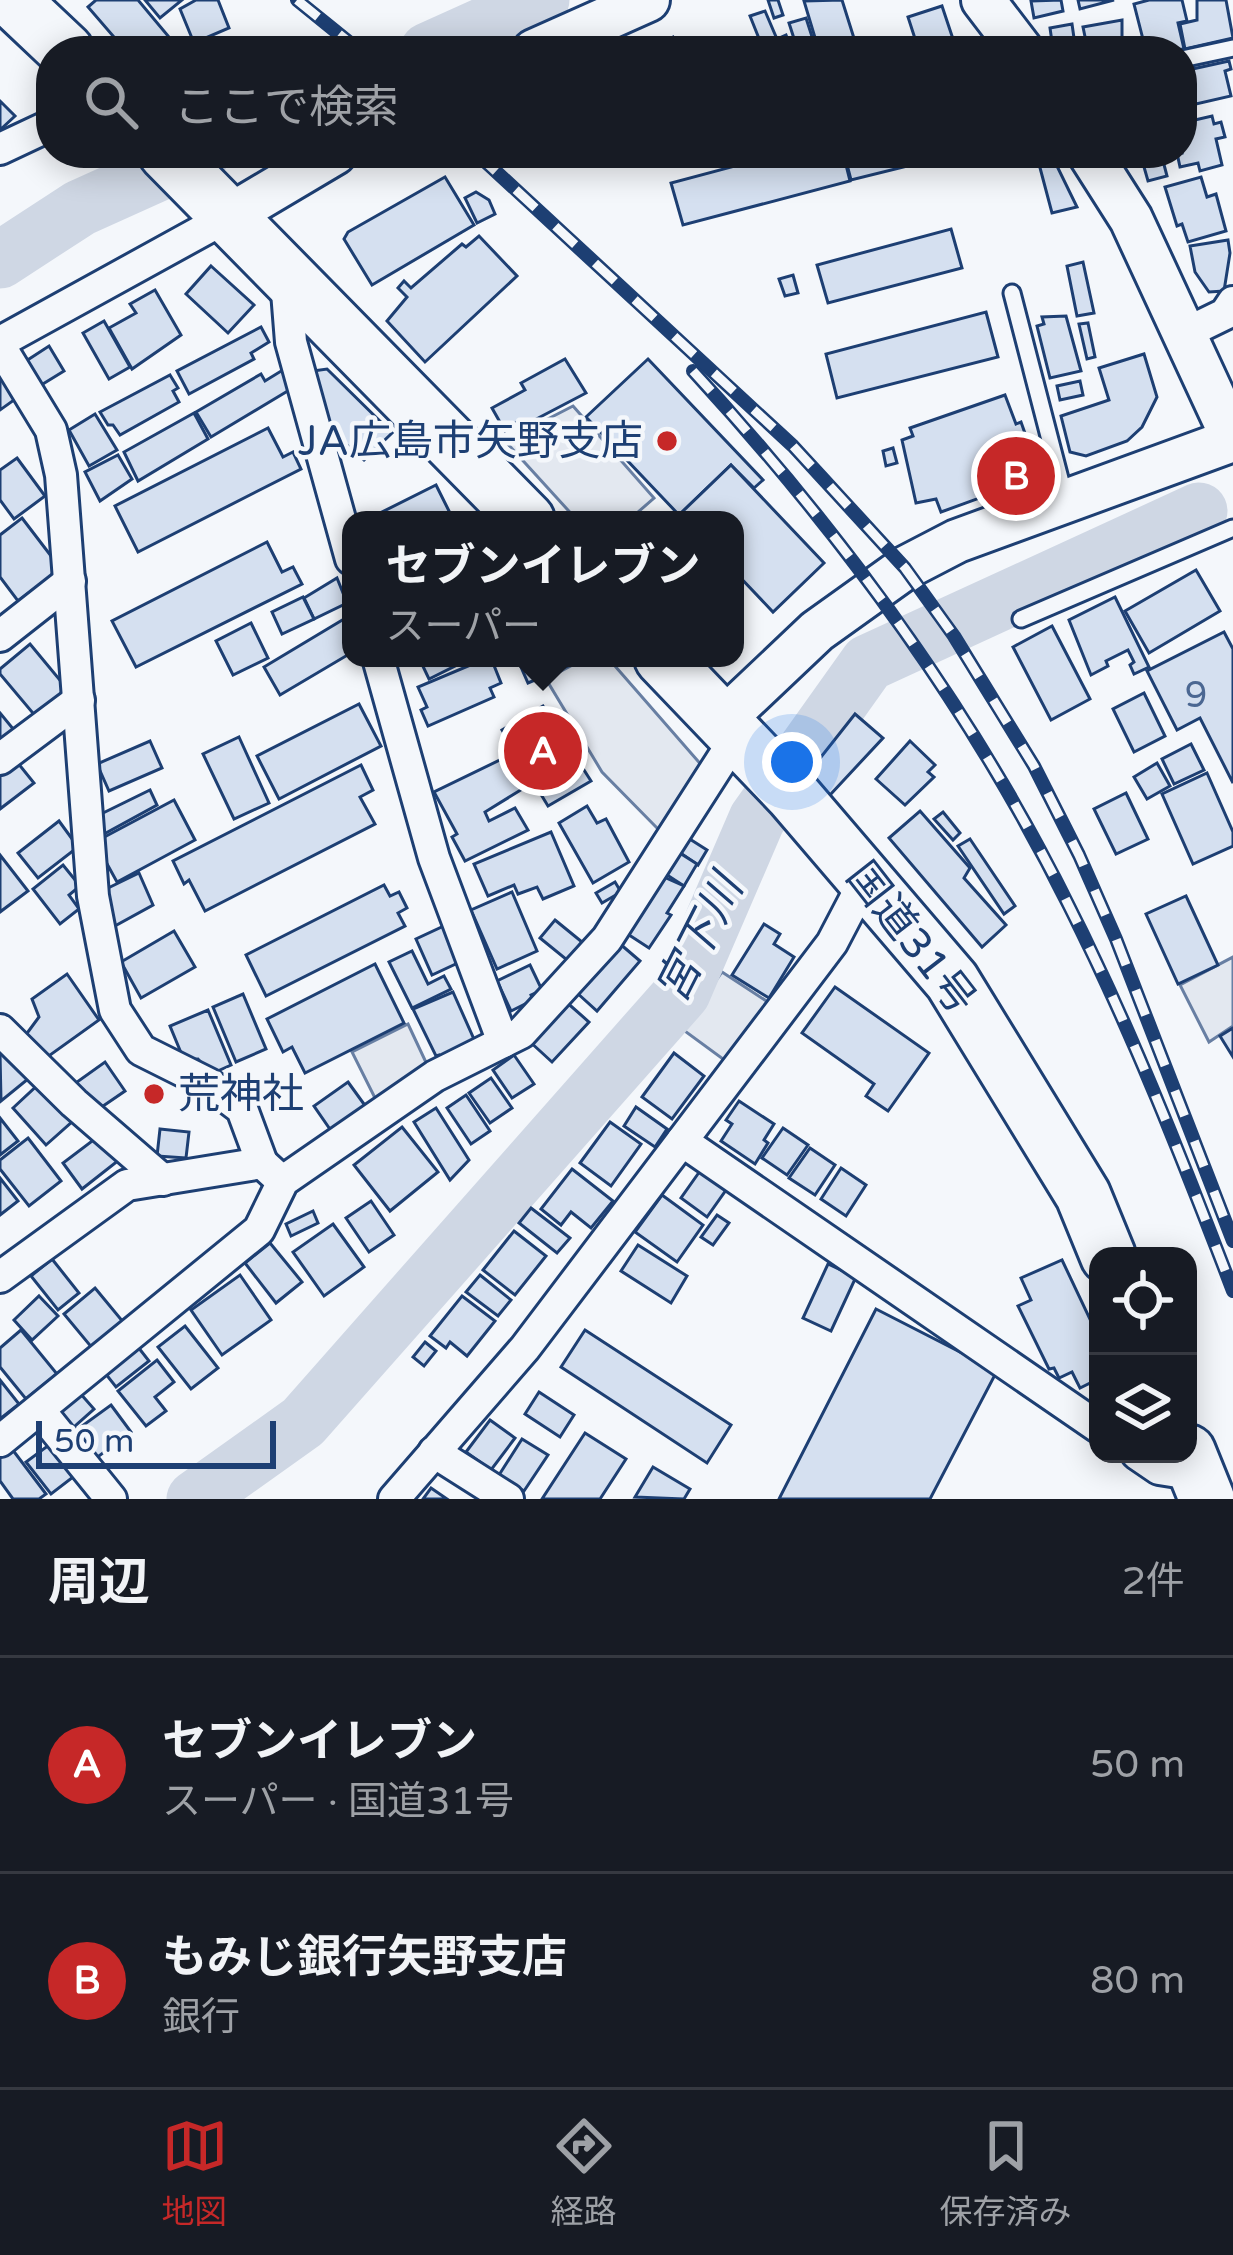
<!DOCTYPE html>
<html lang="ja">
<head>
<meta charset="utf-8">
<style>
  body { margin:0; font-family:"Varela Round","Noto Sans JP",sans-serif; background:#242831; color:#f1f3f6 }
  .controls { position:absolute; right:36px; bottom:36px; display:grid; overflow:hidden; border-radius:24px; box-shadow:0 6px 30px #0003 }
  .controls button { width:108px; height:108px; display:grid; place-items:center; padding:0; border:0; border-bottom:3px solid #363941; background:#171b24; color:#f1f3f6; font:60px sans-serif }
  .scale { position:absolute; left:36px; bottom:30px; width:240px; box-sizing:border-box; padding-left:12px; border:6px solid #1d3f73; border-top:0; font-size:33px; line-height:42px; white-space:nowrap; color:#1d3f73; -webkit-text-stroke:9px #f4f7fb; paint-order:stroke }
  .you { position:absolute; left:792px; top:762px; width:42px; height:42px; margin:-30px; border:9px solid #fff; border-radius:50%; background:#1a73e8; box-shadow:0 0 0 18px #1a73e833 }
  .badge { display:grid; place-items:center; width:78px; height:78px; border-radius:50%; background:#c62828; color:#fff; font-size:39px; font-weight:700 }
  .pin { position:absolute; translate:-50% -50%; border:6px solid #fff; box-shadow:0 3px 12px #0006 }
  .popup { position:absolute; left:342px; top:511px; width:402px; height:156px; box-sizing:border-box; display:grid; place-content:center; border-radius:24px; background:#171b24; filter:drop-shadow(0 3px 9px #0005); font-size:39px; white-space:nowrap; color:#9ea1a6 }
  .popup b { font-size:45px; color:#f1f3f6 }
  .popup::after { content:''; position:absolute; left:50%; top:100%; margin-left:-24px; border:24px solid transparent; border-top-color:#171b24 }
  .list { margin:0; padding:0; list-style:none }
  h2 { display:flex; justify-content:space-between; align-items:center; height:156px; margin:0; padding:0 48px; font-size:51px }
  h2 small { font-size:39px; font-weight:400; color:#9ea1a6 }
  .list li { display:grid; grid-template-columns:78px 1fr auto; gap:36px; align-items:center; box-sizing:border-box; height:216px; padding:0 48px; border-top:3px solid #363941 }
  .list b { display:block; font-size:45px; white-space:nowrap }
  .list p { margin:0; font-size:39px; white-space:nowrap; color:#9ea1a6 }
  .list em { font-size:39px; font-style:normal; color:#9ea1a6 }
  .icon { flex:none; width:66px; height:66px; fill:none; stroke:currentColor; stroke-width:2; stroke-linecap:round; stroke-linejoin:round }
  .map { position:relative; flex:none; width:1233px; height:1499px; overflow:hidden }
  .search { position:absolute; background:#171b24; box-shadow:0 6px 30px #0003; left:36px; right:36px; top:36px; height:132px; display:flex; align-items:center; gap:30px; box-sizing:border-box; padding:0 42px; border-radius:48px; color:#9ea1a6; font-size:45px }
  .sheet { height:588px; background:#171b24 }
  nav { display:flex; justify-content:space-around; align-items:center; box-sizing:border-box; height:168px; border-top:3px solid #363941; background:#171b24; font-size:33px; color:#9ea1a6 }
  nav a { display:grid; justify-items:center; gap:6px }
  nav .on { color:#c62828 }
  .map>svg:first-child { display:block }
  .parking { fill:#e3e8f0; stroke:#687fa3; stroke-width:3 }
  .lines { fill:none; stroke-linecap:round; stroke-linejoin:round }
  .river { stroke:#cfd7e4; stroke-width:57 }
  .building { fill:#d5e0f0; stroke:#1d3f73; stroke-width:3 }
  .lane-casing { stroke:#1d3f73; stroke-width:21 }
  .street-casing { stroke:#1d3f73; stroke-width:36 }
  .secondary-casing { stroke:#1d3f73; stroke-width:48 }
  .highway-casing { stroke:#1d3f73; stroke-width:60 }
  .lane { stroke:#f4f7fb; stroke-width:15 }
  .street { stroke:#f4f7fb; stroke-width:30 }
  .secondary { stroke:#f4f7fb; stroke-width:42 }
  .highway { stroke:#f4f7fb; stroke-width:54 }
  .rail-casing { stroke:#1d3f73; stroke-width:14 }
  .rail { stroke:#f4f7fb; stroke-width:9; stroke-dasharray:27; stroke-linecap:butt }
  .poi-dot { fill:#c62828; stroke:#f4f7fb; stroke-width:4.5 }
  .labels { text-anchor:middle; dominant-baseline:central; stroke-width:9; stroke-linejoin:round; paint-order:stroke }
  .number-label { font-size:36px; fill:#4b6792 }
  .poi-label { font-size:42px; fill:#1d3f73; stroke:#f4f7fb; text-anchor:end }
  .street-label { font-size:42px; fill:#1d3f73; stroke:#f4f7fb }
  .water-label { font-size:45px; font-style:italic; fill:#1d3f73; stroke:#f4f7fb }
</style>
</head>
<body>
<div class="map">
<svg width="1233" height="1499" viewBox="0 0 1233 1499">
  <rect width="100%" height="100%" fill="#f4f7fb"/>
  <g class="parking">
    <path d="M573,406L654,498L637,513L642,520H577L505,441Z"/>
    <path d="M586,658H608L704,768L659,830L602,772L546,679Z"/>
    <path d="M1233,957V1026L1209,1042L1180,985Z"/>
    <path d="M722,972L771,1004L727,1062L682,1029Z"/>
    <path d="M408,1024L431,1073L376,1100L352,1052Z"/>
  </g>
  <g class="lines">
    <g class="river">
      <path d="M428,51L541,0"/>
      <path d="M0,260L80,208L202,153"/>
      <path d="M195,1499L303,1422L682,993L757,819L868,663L1199,511"/>
    </g>
  </g>
  <g class="building">
    <path d="M96,0H138L174,43L165,51H126L88,7Z"/>
    <path d="M145,0H182L160,18Z"/>
    <path d="M196,0H218L229,28L194,43L180,9Z"/>
    <path d="M768,0H778L783,15L774,18Z"/>
    <path d="M842,0L858,51H819L804,1Z"/>
    <path d="M1061,0L1063,11L1034,18L1031,1Z"/>
    <path d="M1078,0H1114L1080,9Z"/>
    <path d="M1149,0H1182L1187,21L1178,23L1184,49L1146,51L1134,4Z"/>
    <path d="M1197,0H1226L1233,38L1185,49L1180,24L1197,20Z"/>
    <path d="M942,6L957,51H919L908,17Z"/>
    <path d="M765,11L777,39L786,35L792,51H764L750,16Z"/>
    <path d="M806,18L816,49L798,51L789,23Z"/>
    <path d="M1122,20V51H1088L1083,27Z"/>
    <path d="M1072,24L1074,38L1052,42L1050,28Z"/>
    <path d="M673,37L679,51H648Z"/>
    <path d="M1229,61L1231,69L1225,71L1231,96L1196,104L1188,70Z"/>
    <path d="M0,101L15,116L0,130Z"/>
    <path d="M1212,116L1214,124L1221,122L1225,137L1216,139L1222,165L1200,171L1198,163L1180,167L1177,153H1182V123Z"/>
    <path d="M784,153H843L850,181L683,225L671,183Z"/>
    <path d="M844,153H960L851,180Z"/>
    <path d="M1140,153H1161L1167,176L1148,181Z"/>
    <path d="M1047,162L1048,166L1056,164L1077,207L1052,213L1039,164Z"/>
    <path d="M445,177L474,225L372,285L344,239L348,232Z"/>
    <path d="M1201,177L1207,197L1216,194L1226,231L1188,242L1182,224L1177,226L1165,187Z"/>
    <path d="M476,192L489,200L495,214L477,223L465,198Z"/>
    <path d="M951,229L962,268L828,303L817,265Z"/>
    <path d="M479,236L517,276L425,362L387,321L407,297L398,288L404,281L411,288L462,244L466,247Z"/>
    <path d="M1228,240L1230,253L1224,291L1209,292L1195,272L1190,246Z"/>
    <path d="M1083,262L1094,313L1077,316L1067,266Z"/>
    <path d="M211,266L254,305L228,333L186,294Z"/>
    <path d="M793,275L798,293L785,296L779,279Z"/>
    <path d="M155,290L181,335L132,369L109,328L136,313L130,304Z"/>
    <path d="M986,312L998,357L837,398L826,354Z"/>
    <path d="M1066,316L1081,371L1050,378L1037,326L1044,324L1042,317Z"/>
    <path d="M104,321L130,367L109,379L83,333Z"/>
    <path d="M1088,323L1095,357L1087,359L1079,324Z"/>
    <path d="M261,327L269,342L251,353L254,359L189,394L177,371Z"/>
    <path d="M49,346L64,371L38,387L23,363Z"/>
    <path d="M1144,354L1157,397L1142,427L1127,441L1086,456L1070,452L1061,416L1109,400L1099,368Z"/>
    <path d="M565,359L586,393L521,427L518,421L505,431L492,408L525,390L521,383Z"/>
    <path d="M648,359L763,480L754,488L731,465L679,515L586,417Z"/>
    <path d="M0,366L21,395L0,410Z"/>
    <path d="M286,368L296,386L211,437L196,412L261,374L265,381Z"/>
    <path d="M327,369L392,433L364,460L347,445L343,449L330,435L313,371Z"/>
    <path d="M170,375L178,388L173,391L179,402L120,435L113,425H108L100,412Z"/>
    <path d="M1080,381L1083,395L1060,400L1057,386Z"/>
    <path d="M1005,395L1016,424L1021,422L1040,476L941,512L936,499L916,503L902,440L913,436L910,428Z"/>
    <path d="M194,413L208,439L138,481L124,452Z"/>
    <path d="M95,414L117,450L89,466L69,430Z"/>
    <path d="M268,428L283,457L293,452L301,469L138,552L115,506Z"/>
    <path d="M893,448L897,463L886,466L883,451Z"/>
    <path d="M118,455L132,479L100,501L85,472Z"/>
    <path d="M17,458L45,496L14,519L0,500V470Z"/>
    <path d="M731,465L824,563L773,612L735,572V520H686L680,514Z"/>
    <path d="M436,485L453,519L368,520V519Z"/>
    <path d="M22,518L61,569L18,601L0,577V535Z"/>
    <path d="M267,542L282,572L293,567L302,584L136,667L112,621Z"/>
    <path d="M1196,570L1220,611L1149,653L1125,611Z"/>
    <path d="M337,578L347,603L314,619L304,598Z"/>
    <path d="M303,597L314,619L282,634L272,612Z"/>
    <path d="M1115,597L1149,667L1134,674L1130,665L1134,662L1128,650L1106,661L1108,666L1091,675L1069,620Z"/>
    <path d="M344,619L351,630V653L280,695L264,667Z"/>
    <path d="M251,623L268,658L233,675L216,641Z"/>
    <path d="M1052,626L1090,699L1051,720L1013,647Z"/>
    <path d="M1224,632L1233,649V783L1200,718L1177,730L1147,671Z"/>
    <path d="M30,644L69,691L37,718L0,674V669Z"/>
    <path d="M419,658H461L463,662L429,679Z"/>
    <path d="M487,658H491L501,683L490,688L494,697L428,726L421,710L427,707L418,687Z"/>
    <path d="M517,658H573L575,663L528,683Z"/>
    <path d="M1144,693L1165,736L1134,752L1113,709Z"/>
    <path d="M359,704L381,746L279,799L257,756Z"/>
    <path d="M543,706L591,781L548,806L502,730Z"/>
    <path d="M0,713L14,730L0,741Z"/>
    <path d="M855,714L883,738L830,795L806,776Z"/>
    <path d="M239,737L269,803L234,819L203,754Z"/>
    <path d="M150,741L162,768L109,791L97,764Z"/>
    <path d="M910,741L935,765L928,772L934,777L905,805L876,779Z"/>
    <path d="M1191,744L1204,770L1174,784L1162,759Z"/>
    <path d="M508,756L524,788L485,812L489,821L515,808L528,830L465,861L452,837L457,834L434,792Z"/>
    <path d="M13,757L34,783L0,809V767Z"/>
    <path d="M1157,763L1170,786L1147,799L1134,777Z"/>
    <path d="M361,765L373,790L360,797L375,824L205,911L189,880L184,884L173,861Z"/>
    <path d="M1207,773L1233,832V846L1193,864L1162,794Z"/>
    <path d="M150,790L157,805L104,834L99,815Z"/>
    <path d="M1126,793L1148,839L1116,854L1094,809Z"/>
    <path d="M174,800L195,840L117,882L95,842Z"/>
    <path d="M587,806L597,823L606,819L629,862L593,883L559,823Z"/>
    <path d="M920,811L970,868L964,878L1006,925L982,947L889,838Z"/>
    <path d="M943,812L960,833L953,840L934,819Z"/>
    <path d="M59,821L78,847L38,878L18,853Z"/>
    <path d="M551,832L574,886L543,899L537,887L518,894L514,885L488,896L474,864Z"/>
    <path d="M685,836L707,850L698,865L676,850Z"/>
    <path d="M970,839L1015,906L1004,914L958,846Z"/>
    <path d="M675,850L697,864L684,886L661,871Z"/>
    <path d="M0,855L28,891L0,912Z"/>
    <path d="M63,865L80,886L69,895L79,909L60,924L33,889Z"/>
    <path d="M139,873L153,905L113,927L104,890Z"/>
    <path d="M657,874L684,886L667,913L671,915L649,948L623,931Z"/>
    <path d="M615,882L621,892L602,903L596,893Z"/>
    <path d="M384,885L390,896L399,892L407,908L398,913L405,926L266,996L246,955Z"/>
    <path d="M512,892L537,951L497,969L471,910Z"/>
    <path d="M1186,896L1218,965L1178,984L1146,914Z"/>
    <path d="M555,920L582,942L567,960L540,938Z"/>
    <path d="M764,924L780,934L774,944L794,957L769,998L732,975Z"/>
    <path d="M446,925L462,961L432,975L416,939Z"/>
    <path d="M174,931L195,967L141,998L121,962Z"/>
    <path d="M619,943L640,961L597,1011L576,992Z"/>
    <path d="M412,951L428,984L444,976L451,989L412,1008L389,962Z"/>
    <path d="M375,964L404,1023L305,1073L292,1047L283,1052L267,1019Z"/>
    <path d="M530,965L542,990L531,995L533,1000L511,1011L497,981Z"/>
    <path d="M67,974L99,1020L46,1058L22,1040L39,1017L32,999Z"/>
    <path d="M835,987L929,1053L888,1111L866,1096L874,1084L802,1033Z"/>
    <path d="M453,992L477,1046L442,1060L439,1055L436,1056L413,1009Z"/>
    <path d="M243,994L266,1049L236,1062L213,1007Z"/>
    <path d="M564,1000L589,1022L552,1062L528,1040Z"/>
    <path d="M208,1010L231,1065L211,1074L198,1059L184,1060L170,1026Z"/>
    <path d="M1233,1028V1057L1220,1036Z"/>
    <path d="M5,1049L28,1079L1,1101L0,1053Z"/>
    <path d="M674,1053L704,1076L672,1119L642,1097Z"/>
    <path d="M514,1055L534,1084L512,1098L493,1070Z"/>
    <path d="M105,1062L125,1091L90,1115L70,1087Z"/>
    <path d="M491,1078L512,1108L490,1123L469,1093Z"/>
    <path d="M41,1082L74,1120L46,1145L13,1108Z"/>
    <path d="M348,1082L369,1111L334,1135L314,1106Z"/>
    <path d="M466,1095L490,1131L471,1144L447,1108Z"/>
    <path d="M739,1101L774,1124L764,1140L768,1143L755,1164L721,1141L732,1124L726,1120Z"/>
    <path d="M636,1107L667,1129L655,1147L624,1126Z"/>
    <path d="M436,1108L469,1160L450,1180L414,1122Z"/>
    <path d="M0,1118L18,1141L0,1155Z"/>
    <path d="M610,1122L641,1144L611,1186L580,1163Z"/>
    <path d="M402,1127L438,1172L390,1211L354,1165Z"/>
    <path d="M783,1128L808,1145L787,1175L762,1158Z"/>
    <path d="M160,1129L189,1132L186,1158L157,1156Z"/>
    <path d="M100,1135L119,1160L82,1189L63,1163Z"/>
    <path d="M28,1138L61,1181L29,1206L0,1169V1160Z"/>
    <path d="M810,1148L835,1165L815,1195L789,1178Z"/>
    <path d="M841,1168L866,1185L846,1216L821,1199Z"/>
    <path d="M572,1169L613,1201L591,1228L571,1212L561,1225L541,1209Z"/>
    <path d="M700,1171L726,1190L707,1217L681,1198Z"/>
    <path d="M0,1178L18,1201L0,1215Z"/>
    <path d="M662,1195L703,1225L677,1262L635,1232Z"/>
    <path d="M371,1201L394,1235L369,1252L346,1218Z"/>
    <path d="M531,1208L570,1238L557,1253L519,1223Z"/>
    <path d="M313,1211L318,1223L291,1236L286,1224Z"/>
    <path d="M717,1215L729,1223L713,1245L701,1237Z"/>
    <path d="M333,1224L364,1267L324,1296L293,1252Z"/>
    <path d="M514,1231L546,1256L515,1295L483,1270Z"/>
    <path d="M270,1243L302,1282L276,1303L245,1263Z"/>
    <path d="M638,1245L687,1276L671,1303L621,1271Z"/>
    <path d="M52,1259L79,1293L58,1310L31,1276Z"/>
    <path d="M1062,1260L1098,1336V1379L1080,1388L1072,1372L1059,1378L1054,1368L1049,1369L1018,1306L1031,1300L1021,1278Z"/>
    <path d="M828,1264L856,1277L831,1331L803,1318Z"/>
    <path d="M240,1275L271,1320L222,1355L191,1310Z"/>
    <path d="M480,1275L511,1300L498,1316L466,1292Z"/>
    <path d="M95,1288L124,1323L93,1349L64,1314Z"/>
    <path d="M39,1296L58,1316L32,1340L14,1320Z"/>
    <path d="M462,1296L495,1321L467,1356L450,1342L446,1348L430,1336Z"/>
    <path d="M876,1309L997,1371L930,1499H779Z"/>
    <path d="M185,1326L218,1368L191,1389L158,1347Z"/>
    <path d="M21,1330L57,1374L26,1399L0,1367V1348Z"/>
    <path d="M585,1330L731,1425L707,1463L561,1367Z"/>
    <path d="M425,1342L436,1351L424,1366L413,1357Z"/>
    <path d="M138,1347L149,1361L116,1387L105,1373Z"/>
    <path d="M157,1360L174,1382L155,1397L166,1411L146,1426L118,1391Z"/>
    <path d="M0,1380L19,1404L0,1419Z"/>
    <path d="M79,1392L94,1409L67,1433L52,1415Z"/>
    <path d="M539,1392L574,1415L560,1437L525,1414Z"/>
    <path d="M111,1405L131,1432L91,1462L71,1434Z"/>
    <path d="M490,1420L515,1438L491,1470L466,1452Z"/>
    <path d="M585,1433L626,1459L600,1499H542Z"/>
    <path d="M522,1439L548,1455L524,1491L499,1475Z"/>
    <path d="M53,1442L77,1474L51,1494L26,1462Z"/>
    <path d="M12,1449L46,1494L39,1499H13L0,1481V1458Z"/>
    <path d="M653,1467L690,1489L684,1499L635,1497Z"/>
    <path d="M431,1488L447,1499H423Z"/>
  </g>
  <g class="lines">
    <defs>
      <g id="lane">
        <path d="M1182,59L1233,48"/>
        <path d="M1012,293L1065,498"/>
        <path d="M1021,619L1233,528"/>
      </g>
      <g id="street">
        <path d="M0,149L51,125"/>
        <path d="M286,279L291,342L351,559"/>
        <path d="M1184,334L1225,314L1233,302"/>
        <path d="M0,342L229,216"/>
        <path d="M0,346L51,430L61,475L93,896L115,1010L141,1050L209,1084L242,1109L262,1163"/>
        <path d="M0,636L70,581"/>
        <path d="M378,658L434,858L503,1042"/>
        <path d="M0,759L79,700"/>
        <path d="M0,1030L74,1103L163,1180"/>
        <path d="M682,1141L1098,1427"/>
        <path d="M0,1277L127,1185L262,1163L274,1174"/>
        <path d="M40,1411L111,1499"/>
        <path d="M0,1441L259,1230L283,1181L435,1076L521,1033L607,939L737,736"/>
        <path d="M434,1452L508,1499"/>
        <path d="M1137,1454L1159,1469L1197,1475"/>
        <path d="M394,1499L525,1348L832,943L866,878"/>
      </g>
      <g id="secondary">
        <path d="M983,0L1022,51"/>
        <path d="M534,51L648,0"/>
        <path d="M1089,153L1131,219L1233,439"/>
        <path d="M229,216L335,153"/>
        <path d="M723,720L817,631L905,568L957,541L1233,440"/>
      </g>
      <g id="highway">
        <path d="M12,0L66,51"/>
        <path d="M166,153L527,520"/>
        <path d="M662,658L792,794L952,981L1083,1195L1108,1256"/>
        <path d="M1188,1452L1207,1499"/>
      </g>
    </defs>
    <use href="#lane" class="lane-casing"/>
    <use href="#street" class="street-casing"/>
    <use href="#secondary" class="secondary-casing"/>
    <use href="#highway" class="highway-casing"/>
    <use href="#lane" class="lane"/>
    <use href="#street" class="street"/>
    <use href="#secondary" class="secondary"/>
    <use href="#highway" class="highway"/>
    <defs>
      <g id="rail">
        <path d="M297,0L360,51"/>
        <path d="M476,153L793,446L905,568L954,636L1034,766L1079,855L1116,939L1233,1241"/>
        <path d="M693,371C841,532 972,710 1069,906C1132,1031 1183,1161 1233,1291"/>
      </g>
    </defs>
    <use href="#rail" class="rail-casing"/>
    <use href="#rail" class="rail"/>
  </g>
  <g class="poi-dot">
    <circle cx="667" cy="441" r="12"/>
    <circle cx="154" cy="1094" r="12"/>
  </g>
  <g class="labels">
    <g class="number-label">
      <text x="1196" y="695">9</text>
    </g>
    <g class="poi-label">
      <text x="643" y="441">JA広島市矢野支店</text>
      <text x="178" y="1094" text-anchor="start">荒神社</text>
    </g>
    <g class="street-label">
      <text transform="translate(911 938) rotate(52)">国道31号</text>
    </g>
    <g class="water-label">
      <text transform="translate(700 939) rotate(-63)">宮下川</text>
    </g>
  </g>
</svg>
<div class="controls">
<button><svg class="icon" aria-label="locate" viewBox="0 0 24 24"><circle cx="12" cy="12" r="6"/><path d="M12 2v4M12 18v4M2 12h4M18 12h4"/></svg></button>
<button><svg class="icon" aria-label="layers" viewBox="0 0 24 24"><path d="M12 4l9 5-9 5-9-5zM3 14l9 5 9-5"/></svg></button>
</div>
<div class="scale">50 m</div>
<div class="you"></div>
<div class="pin badge" style="left:543px;top:751px">A</div>
<div class="popup"><b>セブンイレブン</b>スーパー</div>
<div class="pin badge" style="left:1016px;top:476px">B</div>
<div class="search"><svg class="icon" aria-label="search" viewBox="0 0 24 24"><circle cx="10" cy="10" r="6"/><path d="M15 15l6 6"/></svg>ここで検索</div>
</div>
<section class="sheet">
<h2>周辺<small>2件</small></h2>
<ul class="list">
<li><span class="badge">A</span><div><b>セブンイレブン</b><p>スーパー · 国道31号</p></div><em>50 m</em></li>
<li><span class="badge">B</span><div><b>もみじ銀行矢野支店</b><p>銀行</p></div><em>80 m</em></li>
</ul>
</section>
<nav>
<a class="on"><svg class="icon" aria-label="map" viewBox="0 0 24 24"><path d="M3 6l6-2 6 2 6-2v14l-6 2-6-2-6 2zM9 4v14M15 6v14"/></svg>地図</a>
<a><svg class="icon" aria-label="directions" viewBox="0 0 24 24"><path d="M12 3l9 9-9 9-9-9zM9 14v-3h6M13 9l2 2-2 2"/></svg>経路</a>
<a><svg class="icon" aria-label="saved" viewBox="0 0 24 24"><path d="M7 4h10v16l-5-4-5 4z"/></svg>保存済み</a>
</nav>
</body>
</html>
